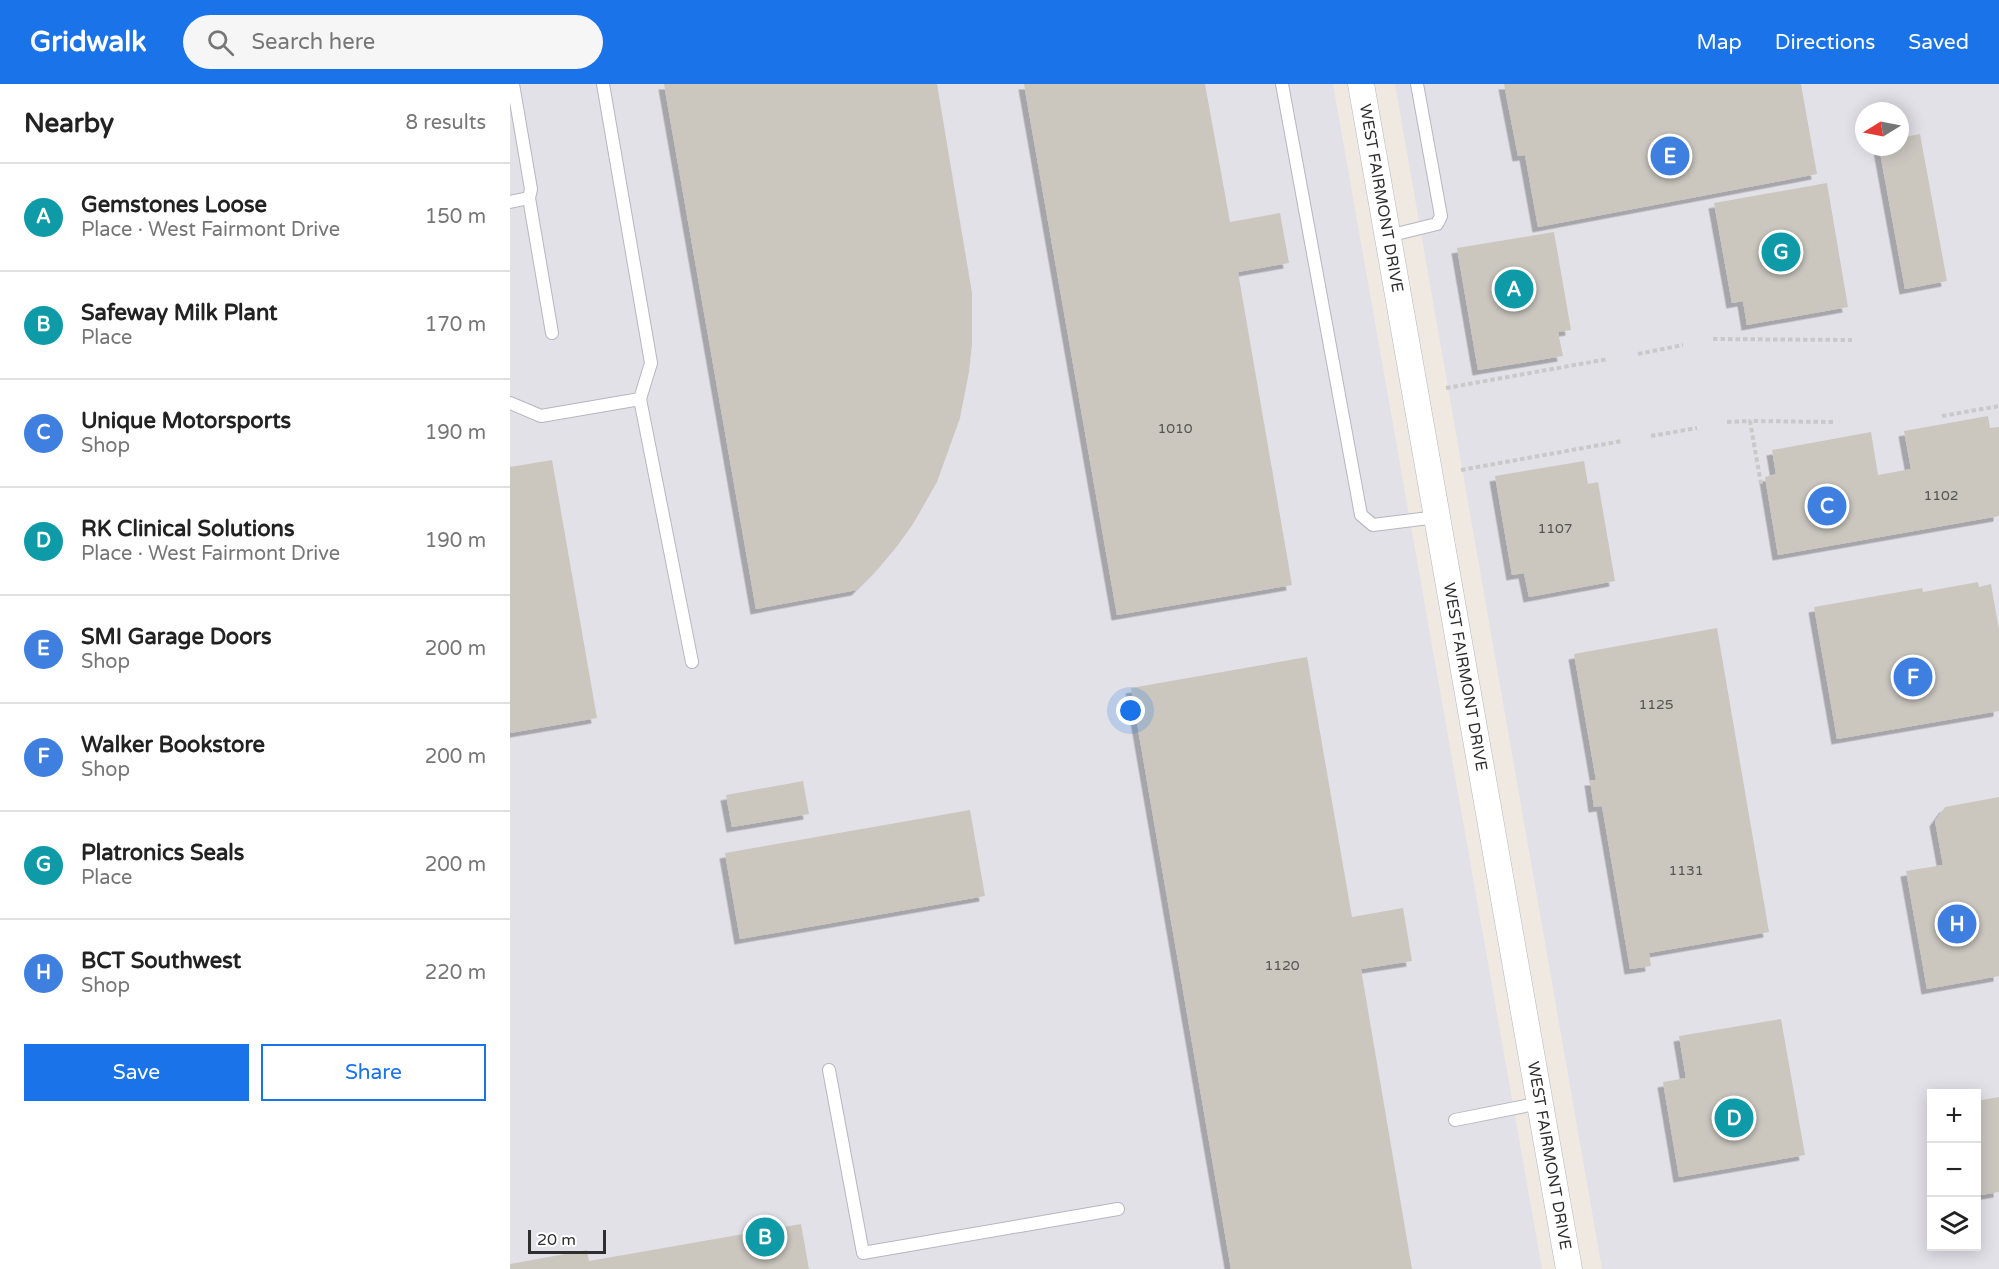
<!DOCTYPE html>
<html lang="en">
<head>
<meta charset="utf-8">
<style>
  body { margin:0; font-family:"Varela Round",sans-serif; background:#f6f6f6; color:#222 }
  .controls { position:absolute; right:18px; bottom:18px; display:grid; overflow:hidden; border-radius:0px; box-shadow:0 3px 15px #0003 }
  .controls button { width:54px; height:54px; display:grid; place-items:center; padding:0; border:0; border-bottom:2px solid #e0e0e0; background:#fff; color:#222; font:30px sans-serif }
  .compass { position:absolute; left:1345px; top:18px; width:54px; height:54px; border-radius:50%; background:#fff; box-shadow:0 3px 15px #0003; rotate:260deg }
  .scale { position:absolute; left:18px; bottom:15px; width:78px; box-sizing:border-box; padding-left:6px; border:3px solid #2e2e2e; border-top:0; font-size:16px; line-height:21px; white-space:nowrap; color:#2e2e2e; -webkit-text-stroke:4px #fff; paint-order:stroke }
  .you { position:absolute; left:621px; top:627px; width:21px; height:21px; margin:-15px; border:4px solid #fff; border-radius:50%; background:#1a73e8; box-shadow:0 0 0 9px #1a73e833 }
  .badge { display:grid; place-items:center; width:39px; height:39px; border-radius:50%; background:#1a73e8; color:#fff; font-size:20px; font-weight:700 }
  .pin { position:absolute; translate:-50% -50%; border:3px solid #fff; box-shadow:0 2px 6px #0006 }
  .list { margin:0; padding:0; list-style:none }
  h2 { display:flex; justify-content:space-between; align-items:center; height:78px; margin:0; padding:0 24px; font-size:26px }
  h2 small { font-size:20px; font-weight:400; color:#767676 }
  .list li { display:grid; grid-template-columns:39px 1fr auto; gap:18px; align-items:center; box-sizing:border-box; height:108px; padding:0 24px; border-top:2px solid #e0e0e0 }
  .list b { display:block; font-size:22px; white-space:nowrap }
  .list p { margin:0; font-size:20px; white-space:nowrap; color:#767676 }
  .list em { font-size:20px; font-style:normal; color:#767676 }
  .actions { display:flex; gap:12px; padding:18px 24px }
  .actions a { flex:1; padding:14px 0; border:2px solid #1a73e8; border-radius:0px; text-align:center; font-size:21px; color:#1a73e8 }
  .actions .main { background:#1a73e8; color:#fff }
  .icon { flex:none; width:33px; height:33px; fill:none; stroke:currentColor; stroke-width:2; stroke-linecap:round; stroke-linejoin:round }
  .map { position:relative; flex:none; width:1489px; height:1185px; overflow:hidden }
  header { display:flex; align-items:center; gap:36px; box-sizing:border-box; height:84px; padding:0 30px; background:#1a73e8; color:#fff }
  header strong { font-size:28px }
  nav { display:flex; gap:33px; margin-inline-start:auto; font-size:21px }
  .search { width:420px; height:54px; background:#f6f6f6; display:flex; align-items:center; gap:15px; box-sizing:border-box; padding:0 21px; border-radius:33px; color:#767676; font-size:22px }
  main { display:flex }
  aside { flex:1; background:#fff }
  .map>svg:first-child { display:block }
  .industrial { fill:#e3e1e8; fill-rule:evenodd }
  .building { fill:#cbc7bf; filter:url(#shadow) }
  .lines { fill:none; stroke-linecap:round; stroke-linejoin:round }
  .service-casing { stroke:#b4b7c1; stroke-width:14 }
  .minor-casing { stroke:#b4b7c1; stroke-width:27 }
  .path { stroke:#c9c9c9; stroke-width:4; stroke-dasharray:4.5 3; stroke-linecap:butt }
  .service { stroke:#fff; stroke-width:12 }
  .minor { stroke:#fff; stroke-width:26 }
  .labels { text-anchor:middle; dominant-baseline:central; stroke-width:4.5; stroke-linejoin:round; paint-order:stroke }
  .number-label { font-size:14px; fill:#555452 }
  .street-label { font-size:16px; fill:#2e2e2e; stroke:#fff }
</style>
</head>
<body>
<header>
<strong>Gridwalk</strong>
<div class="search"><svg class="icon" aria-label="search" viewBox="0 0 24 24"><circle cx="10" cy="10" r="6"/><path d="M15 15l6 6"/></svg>Search here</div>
<nav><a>Map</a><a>Directions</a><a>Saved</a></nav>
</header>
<main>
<aside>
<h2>Nearby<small>8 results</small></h2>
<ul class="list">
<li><span class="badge" style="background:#0f9aa8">A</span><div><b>Gemstones Loose</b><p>Place · West Fairmont Drive</p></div><em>150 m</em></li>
<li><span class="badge" style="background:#0f9aa8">B</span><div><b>Safeway Milk Plant</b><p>Place</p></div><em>170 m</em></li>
<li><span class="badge" style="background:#3f7fe0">C</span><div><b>Unique Motorsports</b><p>Shop</p></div><em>190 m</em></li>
<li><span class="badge" style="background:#0f9aa8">D</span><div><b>RK Clinical Solutions</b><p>Place · West Fairmont Drive</p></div><em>190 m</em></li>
<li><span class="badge" style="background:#3f7fe0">E</span><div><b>SMI Garage Doors</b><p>Shop</p></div><em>200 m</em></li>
<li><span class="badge" style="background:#3f7fe0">F</span><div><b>Walker Bookstore</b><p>Shop</p></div><em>200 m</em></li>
<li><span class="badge" style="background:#0f9aa8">G</span><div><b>Platronics Seals</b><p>Place</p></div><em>200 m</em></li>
<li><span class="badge" style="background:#3f7fe0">H</span><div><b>BCT Southwest</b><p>Shop</p></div><em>220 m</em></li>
</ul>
<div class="actions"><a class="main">Save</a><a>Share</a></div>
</aside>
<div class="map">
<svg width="1489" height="1185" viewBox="0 0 1489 1185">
  <defs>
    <filter id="shadow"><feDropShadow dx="-5.5" dy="5.5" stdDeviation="0" flood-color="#0004"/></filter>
  </defs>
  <rect width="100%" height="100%" fill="#efe9e1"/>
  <g class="industrial">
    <path d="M0,0H823L1032,1185H0Z"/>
    <path d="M885,0H1489V1185H1092ZM1354,27H1390V63H1354ZM1422,1010H1466V1162H1422Z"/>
  </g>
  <g class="building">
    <path d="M154,0H427L462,209V260L459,288L450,334L427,398L403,440L388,461L368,485L347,506L246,525Z"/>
    <path d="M514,0H695L720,138L770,129L779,179L728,188L782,501L607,531Z"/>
    <path d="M994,0H1291L1307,90L1028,143L1015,71L1008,72Z"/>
    <path d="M1410,50L1437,197L1395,205L1369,63H1390V54Z"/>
    <path d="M1317,99L1338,223L1237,241L1233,217L1222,219L1204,119Z"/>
    <path d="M1044,148L1061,246L1048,248L1053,272L968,286L947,164Z"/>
    <path d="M1478,332L1480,344L1489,343V432L1268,471L1255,393L1266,390L1262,366L1361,348L1368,391L1401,385L1394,347Z"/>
    <path d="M42,376L87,634L0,649V383Z"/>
    <path d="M1074,377L1078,400L1088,398L1105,497L1019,513L1014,489L1002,491L985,392Z"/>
    <path d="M1468,498L1469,503L1481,500L1489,546V627L1327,655L1304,523L1412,504L1413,508Z"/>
    <path d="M1207,544L1259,848L1139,869L1141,882L1120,885L1092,722L1084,723L1080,696H1086L1064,570Z"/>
    <path d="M797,573L842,833L893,824L902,877L851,885L902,1185H721L621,604Z"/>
    <path d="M293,697L299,730L222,743L216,711Z"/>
    <path d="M1489,713V892L1417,905L1396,787L1433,781L1425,737L1435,723Z"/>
    <path d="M460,726L475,812L230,855L215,769Z"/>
    <path d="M1271,935L1295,1071L1169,1093L1153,998L1176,994L1169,952Z"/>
    <path d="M1489,1013V1108L1471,1111L1466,1086V1017Z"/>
    <path d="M291,1140L299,1185H0V1180L77,1166L79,1177Z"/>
  </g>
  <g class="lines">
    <defs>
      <g id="service">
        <path d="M772,0L851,431L863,441L927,433"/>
        <path d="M19,114L42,249"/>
        <path d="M0,118L19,114L21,105L3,0"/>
        <path d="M878,152L927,140L931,132L907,0"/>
        <path d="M130,315L182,578"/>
        <path d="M0,319L31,332L130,315L141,279L93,0"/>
        <path d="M319,986L353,1169L608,1125"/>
        <path d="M945,1036L1030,1019"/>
      </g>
      <g id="minor">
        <path id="s1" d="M851,0L1059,1185"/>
      </g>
    </defs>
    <use href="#service" class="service-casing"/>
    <use href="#minor" class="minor-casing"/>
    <g class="path">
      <path d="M1203,255L1342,256"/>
      <path d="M1128,270L1173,261"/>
      <path d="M936,304L1098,275"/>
      <path d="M1432,332L1489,322"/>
      <path d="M1217,338L1240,337"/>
      <path d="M1141,352L1187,344"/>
      <path d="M951,386L1112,357"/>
      <path d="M1251,400L1240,337L1324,338"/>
    </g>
    <use href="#service" class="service"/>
    <use href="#minor" class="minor"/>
  </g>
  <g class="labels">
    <g class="number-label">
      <text x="665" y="344">1010</text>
      <text x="1431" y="411">1102</text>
      <text x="1045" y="444">1107</text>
      <text x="1146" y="620">1125</text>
      <text x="1176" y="786">1131</text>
      <text x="772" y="881">1120</text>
    </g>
    <g class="street-label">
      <text stroke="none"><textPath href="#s1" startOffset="116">WEST FAIRMONT DRIVE</textPath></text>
      <text stroke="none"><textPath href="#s1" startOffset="602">WEST FAIRMONT DRIVE</textPath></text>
      <text stroke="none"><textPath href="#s1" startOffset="1088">WEST FAIRMONT DRIVE</textPath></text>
    </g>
  </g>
</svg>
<div class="controls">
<button>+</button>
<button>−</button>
<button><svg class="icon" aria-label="layers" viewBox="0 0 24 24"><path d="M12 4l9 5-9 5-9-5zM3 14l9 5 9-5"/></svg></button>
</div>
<svg class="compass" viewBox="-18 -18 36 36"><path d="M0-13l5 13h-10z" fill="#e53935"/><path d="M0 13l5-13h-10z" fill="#767676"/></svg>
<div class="scale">20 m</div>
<div class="you"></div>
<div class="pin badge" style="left:1004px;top:205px;background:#0f9aa8">A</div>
<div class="pin badge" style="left:255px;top:1153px;background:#0f9aa8">B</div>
<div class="pin badge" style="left:1317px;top:422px;background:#3f7fe0">C</div>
<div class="pin badge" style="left:1224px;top:1034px;background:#0f9aa8">D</div>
<div class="pin badge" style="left:1160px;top:72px;background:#3f7fe0">E</div>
<div class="pin badge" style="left:1403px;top:593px;background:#3f7fe0">F</div>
<div class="pin badge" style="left:1271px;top:168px;background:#0f9aa8">G</div>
<div class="pin badge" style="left:1447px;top:840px;background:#3f7fe0">H</div>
</div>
</main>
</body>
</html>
